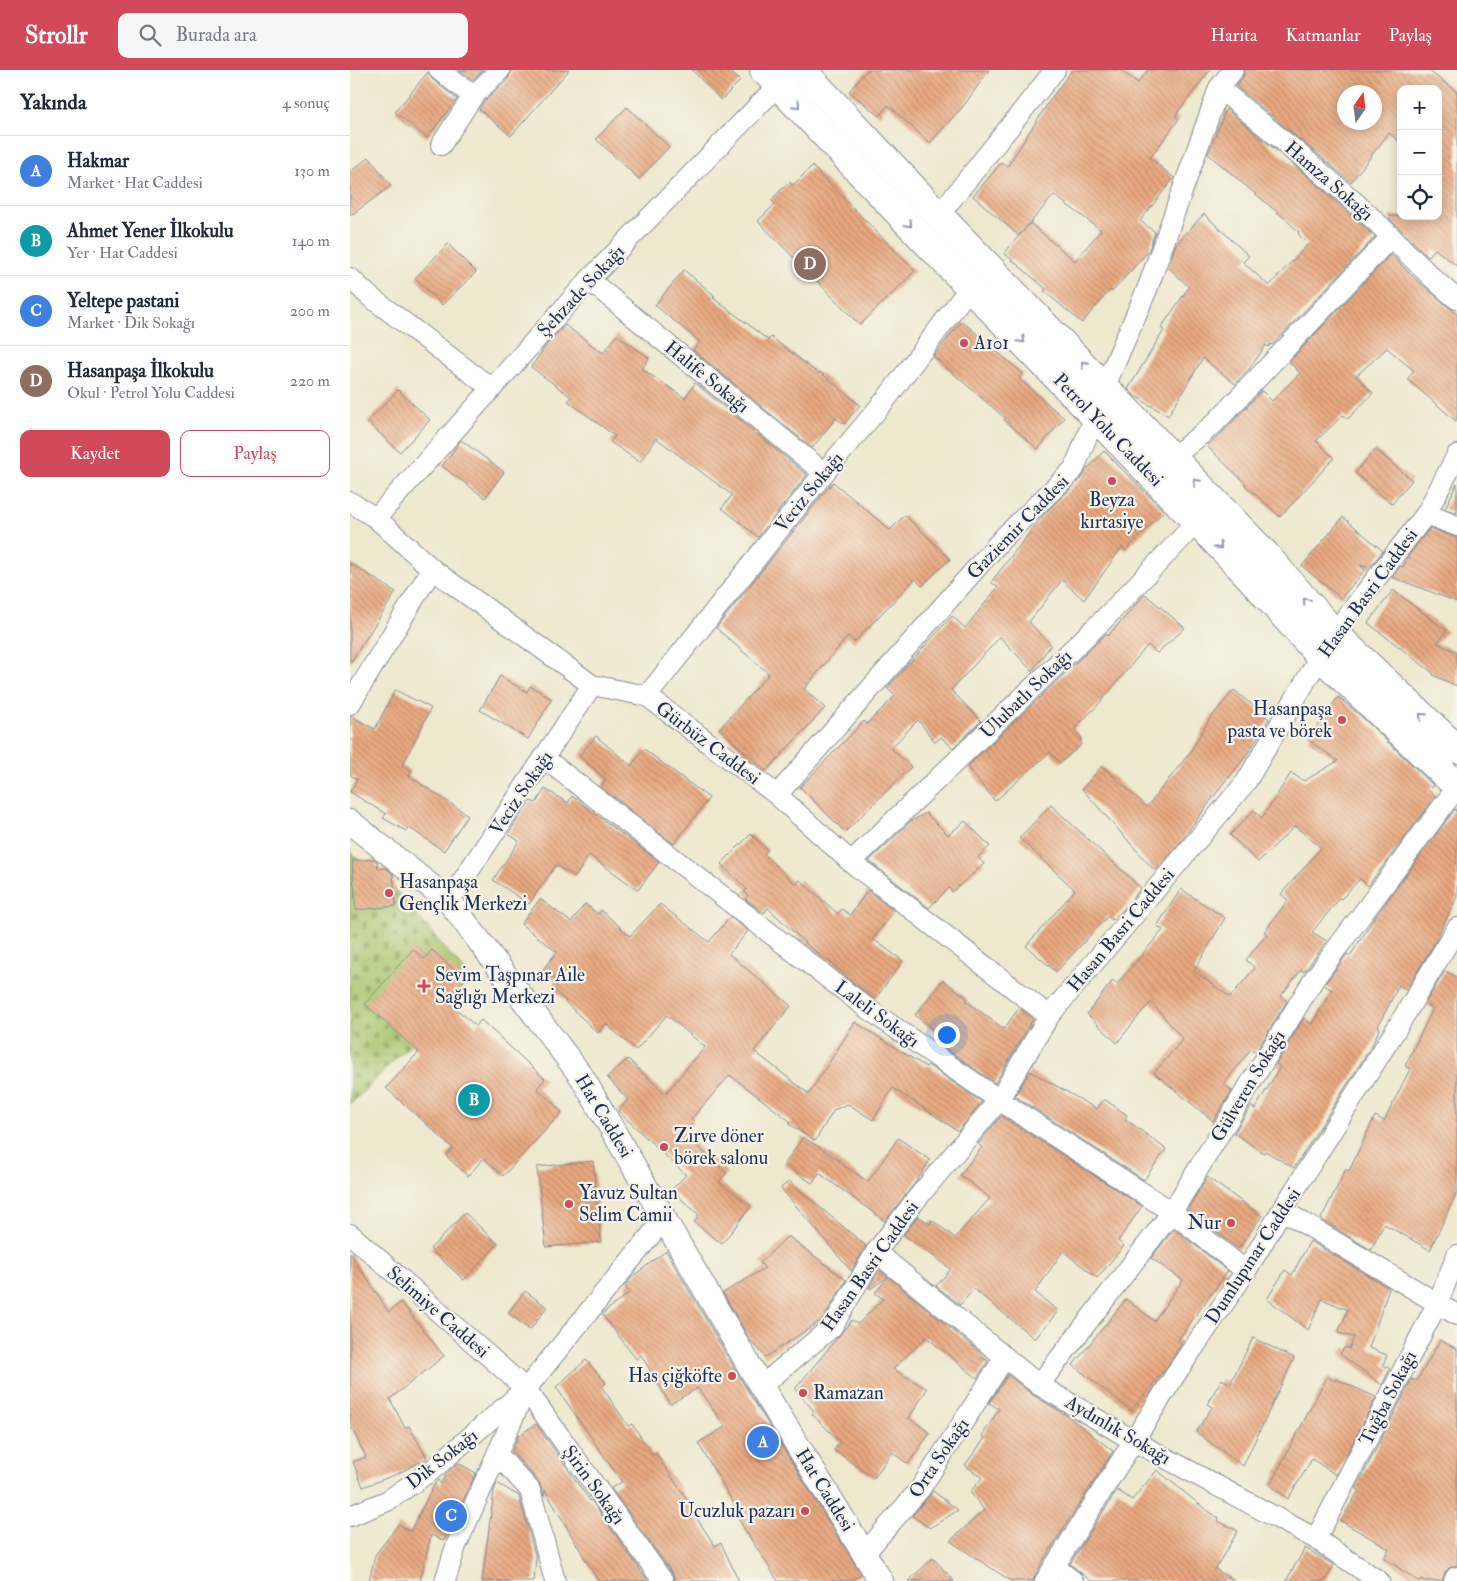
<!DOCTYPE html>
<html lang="tr">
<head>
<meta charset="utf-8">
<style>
  body { margin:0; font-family:"IM FELL Double Pica",serif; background:#f6f6f7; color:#1f2937 }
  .controls { position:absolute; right:15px; top:15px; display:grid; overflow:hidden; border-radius:10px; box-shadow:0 2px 12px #0003 }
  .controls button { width:45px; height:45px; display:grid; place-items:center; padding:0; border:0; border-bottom:1px solid #e0e1e3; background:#fff; color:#1f2937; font:25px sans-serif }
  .compass { position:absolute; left:987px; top:15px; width:45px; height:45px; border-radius:50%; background:#fff; box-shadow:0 2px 12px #0003; rotate:14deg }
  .you { position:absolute; left:596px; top:964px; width:18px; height:18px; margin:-12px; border:4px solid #fff; border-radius:50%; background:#1a73e8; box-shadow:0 0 0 8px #1a73e833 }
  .badge { display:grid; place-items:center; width:32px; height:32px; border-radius:50%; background:#d1495b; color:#fff; font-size:16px; font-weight:700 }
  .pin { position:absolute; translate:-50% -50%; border:2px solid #fff; box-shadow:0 1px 5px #0006 }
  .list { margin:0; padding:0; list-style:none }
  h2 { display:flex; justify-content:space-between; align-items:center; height:65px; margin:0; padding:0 20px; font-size:21px }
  h2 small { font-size:16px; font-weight:400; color:#747a83 }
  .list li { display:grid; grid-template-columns:32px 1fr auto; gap:15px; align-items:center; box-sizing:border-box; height:70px; padding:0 20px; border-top:1px solid #e0e1e3 }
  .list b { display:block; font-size:19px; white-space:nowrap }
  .list p { margin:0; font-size:16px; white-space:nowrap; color:#747a83 }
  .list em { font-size:16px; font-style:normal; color:#747a83 }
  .actions { display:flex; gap:10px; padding:15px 20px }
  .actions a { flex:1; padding:11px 0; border:1px solid #d1495b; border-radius:10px; text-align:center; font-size:18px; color:#d1495b }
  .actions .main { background:#d1495b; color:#fff }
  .icon { flex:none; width:28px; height:28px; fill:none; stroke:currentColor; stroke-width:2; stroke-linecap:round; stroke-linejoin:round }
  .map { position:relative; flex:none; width:1107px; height:1511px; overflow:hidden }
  header { display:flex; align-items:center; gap:30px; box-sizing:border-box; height:70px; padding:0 25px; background:#d1495b; color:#fff }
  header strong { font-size:24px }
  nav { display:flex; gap:28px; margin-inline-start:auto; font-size:18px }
  .search { width:350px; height:45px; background:#f6f6f7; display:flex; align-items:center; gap:12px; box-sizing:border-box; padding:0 18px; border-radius:10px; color:#747a83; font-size:19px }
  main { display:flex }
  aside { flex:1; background:#fff }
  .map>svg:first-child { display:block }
  .cemetery { fill:url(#cemetery-stones); stroke:#617a65 }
  .building { fill:url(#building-back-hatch); fill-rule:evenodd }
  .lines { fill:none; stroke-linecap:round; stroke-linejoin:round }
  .minor-casing { stroke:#848c96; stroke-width:22 }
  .tertiary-casing { stroke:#848c96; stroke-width:26 }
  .secondary-casing { stroke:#848c96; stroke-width:30 }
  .minor { stroke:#fff; stroke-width:20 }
  .tertiary { stroke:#fff; stroke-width:24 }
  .secondary { stroke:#fff; stroke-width:28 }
  .oneway { stroke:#8d97ae }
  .poi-dot { fill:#d1495b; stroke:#f7f3e8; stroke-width:2 }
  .labels { text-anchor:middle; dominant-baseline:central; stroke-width:4.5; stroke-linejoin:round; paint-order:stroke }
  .street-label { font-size:19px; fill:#1b2f5e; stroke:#f7f3e8 }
  .poi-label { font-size:19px; fill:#1b2f5e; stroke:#f7f3e8; text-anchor:start }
</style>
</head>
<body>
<header>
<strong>Strollr</strong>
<div class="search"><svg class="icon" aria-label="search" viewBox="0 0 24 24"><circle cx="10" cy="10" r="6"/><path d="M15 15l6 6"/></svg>Burada ara</div>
<nav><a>Harita</a><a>Katmanlar</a><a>Paylaş</a></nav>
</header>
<main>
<aside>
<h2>Yakında<small>4 sonuç</small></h2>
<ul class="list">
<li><span class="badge" style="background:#3f7fe0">A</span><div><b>Hakmar</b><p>Market · Hat Caddesi</p></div><em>130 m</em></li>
<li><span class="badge" style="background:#0f9aa8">B</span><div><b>Ahmet Yener İlkokulu</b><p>Yer · Hat Caddesi</p></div><em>140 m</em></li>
<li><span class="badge" style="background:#3f7fe0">C</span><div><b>Yeltepe pastani</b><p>Market · Dik Sokağı</p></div><em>200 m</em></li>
<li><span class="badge" style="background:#8d6e63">D</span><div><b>Hasanpaşa İlkokulu</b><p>Okul · Petrol Yolu Caddesi</p></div><em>220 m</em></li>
</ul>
<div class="actions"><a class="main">Kaydet</a><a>Paylaş</a></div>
</aside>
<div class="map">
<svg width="1107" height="1511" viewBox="0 0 1107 1511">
  <defs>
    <pattern id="cemetery-stones" width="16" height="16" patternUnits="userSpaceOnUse" patternTransform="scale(1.25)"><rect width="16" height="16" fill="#a7c56c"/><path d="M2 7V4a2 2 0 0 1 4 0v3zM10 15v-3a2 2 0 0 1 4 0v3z" fill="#87a05c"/></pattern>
    <pattern id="building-back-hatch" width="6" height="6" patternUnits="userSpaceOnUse" patternTransform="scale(1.25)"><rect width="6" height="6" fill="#e9a87f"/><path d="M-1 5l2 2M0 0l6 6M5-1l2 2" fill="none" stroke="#bc896b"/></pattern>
  </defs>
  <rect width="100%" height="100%" fill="#f7f3e8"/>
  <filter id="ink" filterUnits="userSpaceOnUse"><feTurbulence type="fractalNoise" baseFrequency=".02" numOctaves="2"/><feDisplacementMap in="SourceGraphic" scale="10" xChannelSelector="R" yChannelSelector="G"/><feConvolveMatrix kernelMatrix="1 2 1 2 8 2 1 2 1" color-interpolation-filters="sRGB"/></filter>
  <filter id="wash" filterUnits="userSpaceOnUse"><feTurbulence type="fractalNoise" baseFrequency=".0096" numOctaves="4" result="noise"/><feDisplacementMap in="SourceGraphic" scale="20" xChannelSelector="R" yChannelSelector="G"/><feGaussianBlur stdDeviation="1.12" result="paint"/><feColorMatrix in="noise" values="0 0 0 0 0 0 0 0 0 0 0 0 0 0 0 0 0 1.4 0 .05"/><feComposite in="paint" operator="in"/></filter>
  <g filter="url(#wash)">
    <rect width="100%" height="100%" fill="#eee8ce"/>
    <path class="cemetery" d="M0,782L43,817L120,908L59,976L0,1035Z"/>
    <g id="blocks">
      <g class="building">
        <path d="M109,0H133L122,10Z"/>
        <path d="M162,0H219L161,66L129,39L132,34L158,9Z"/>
        <path d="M342,0H379L390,11L371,30Z"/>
        <path d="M517,0H639L615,34L580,73L538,35L529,46L499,21Z"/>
        <path d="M722,0H770L788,13L798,0H860L825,46L829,49L800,88L824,108L790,151L805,162L799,180L762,222L760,220L732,253L694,221L696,219L654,183L680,153L725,191L751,160L704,125L669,166L623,126L652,92L657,97L700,30Z"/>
        <path d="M895,0H1078L1107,22V196L1085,179L1078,187L1039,148L1041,146H1088V19H1051V73L1039,63L1001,112L886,16L893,7ZM994,22H1024V52H994Z"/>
        <path d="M78,2L82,9L107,29L77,68L45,42Z"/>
        <path d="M277,37L319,77L289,109L246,69Z"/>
        <path d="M876,39L958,107L1025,167L922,275L921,274L918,277L916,275L899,299L885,314L853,288L818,346L785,326L778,319L814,260L811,258L839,217L818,197L826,174L854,144L899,186L893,192L919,216L958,174L948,164L949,162L933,147L858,84Z"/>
        <path d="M19,87L41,116L0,146V102Z"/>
        <path d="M462,96L565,201L510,255L408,151L425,134L421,130L439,112L443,115Z"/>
        <path d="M98,174L126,202L92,235L65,208Z"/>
        <path d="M1041,184L1062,206L1107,244V352L1057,309L1064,301L1037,278L1006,306L1023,323L998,349L993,345L966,371L984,388L930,447L895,415L896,414L857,376L873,362L912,321L922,331L950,303L939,292Z"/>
        <path d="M334,200L365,226L363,228L395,252L418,270L421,267L469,304L470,302L510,335L494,354L486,348L462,378L343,280L350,272L305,235Z"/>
        <path d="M612,251L673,304L669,309L714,348L688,379L654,350L656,349L583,286Z"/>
        <path d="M215,255L253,283L267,265L299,288L292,299L335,328L345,313L457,405L408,467L372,438L382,425L306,368L290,392L260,372L265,366L218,331L221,327L181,297L197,274Z"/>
        <path d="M48,320L80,350L50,382L17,352Z"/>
        <path d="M111,370L154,402L135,428L92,396Z"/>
        <path d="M1025,379L1062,410L1042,434L1005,403Z"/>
        <path d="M754,381L814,441L775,481L772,477L734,530L712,510L679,552L701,575L682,601L650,567L601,620L631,651L603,678L591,667L585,672L568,650L541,678L561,697L495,762L450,717L514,651L517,654L545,626L537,618L602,546L615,558L648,517L641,512L695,443L732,408L737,399Z"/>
        <path d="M483,412L540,460L555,445L600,489L572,516L565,509L504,572L498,566L454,619L475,638L416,701L369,659L419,604L366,558Z"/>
        <path d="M1107,413V443L1095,439Z"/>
        <path d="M993,447L1033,481L1019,498L1010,495L1015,500L991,528L952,496Z"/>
        <path d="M1080,458L1107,468V532L1042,507L1051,496L1053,497L1062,481Z"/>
        <path d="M0,493L46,522L0,593Z"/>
        <path d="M1043,520L1097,561L1087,573L1107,582V616L1083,605V603L1018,553Z"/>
        <path d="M795,524L835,558L807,583L798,575L746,637L724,659L731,667V675L710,693L700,682L645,731L617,697L756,564L758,566Z"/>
        <path d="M150,606L177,622L180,616L202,629L178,669L130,640Z"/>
        <path d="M45,620L81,638L52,696L61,701L59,706L118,745L94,781L58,757L56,761L33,748L36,744L0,722L7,709L0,705V646L25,659Z"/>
        <path d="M884,620L919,649L898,683L879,708L878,707L829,774L805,801L732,719L752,696L797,737L841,681L859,650Z"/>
        <path d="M988,627L1011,646L1083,715L1078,720L1086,726L1018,816L1010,809L991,829L990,828L962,862L977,871L954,902L951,900L931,926L937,931L906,982L901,979L874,1014L882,1021L863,1051L804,1003L833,969L801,932L795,939V938L767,973L737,944L763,910L767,914L813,860L807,856L831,819L875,848L844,901L880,927L905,898L896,890L917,864L914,862L938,830L931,824L971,778L945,756L908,792L880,765L904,740L912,748L941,703L954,711L988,691L958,670Z"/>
        <path d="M246,666L281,696L294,679L359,728L324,774L251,717L256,709L229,686Z"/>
        <path d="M195,719L218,733L222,726L309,792L288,820L239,785L225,807L206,795L179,834L143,810L169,771L158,764L176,736L181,731L186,733Z"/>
        <path d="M701,735L791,818L772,841L762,850L758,846L706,902L676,876L725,820L669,768Z"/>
        <path d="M1105,739L1107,740V827L1084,874L1056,920L1049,915L1028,956L1030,958L1021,977L944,1098L915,1081L914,1083L884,1063L901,1036L905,1039L930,997L926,994L954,948L962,954L982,920L974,915L997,884L1000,886L1023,850Z"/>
        <path d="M576,743L598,765L615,751L640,776L628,787L634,794L602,822L599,818L579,838L519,791L561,751Z"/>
        <path d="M401,764L418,780L414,784L446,815L450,810L488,844L492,839L500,845L518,820L544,841L523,869L553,891L525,929L496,907L497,905L461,878L418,838L414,843L395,829L398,826L394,822L397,819L371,794Z"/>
        <path d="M24,789L27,791L28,799L36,798L43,804L46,836L6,840L2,791Z"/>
        <path d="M190,829L221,852L235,834L248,844L251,840L280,866L310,834L359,872L380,847L398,861L379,884L441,936L404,981L459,1024L505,952L576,997L578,995L632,1032L608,1061L543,1018L523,1050L498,1034L484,1040L465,1071L439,1054L441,1052L380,1005L341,1049L344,1051L333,1063L377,1103L369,1112L401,1136L372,1174L344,1152L349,1145L321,1120L336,1105L268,1041L278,1030L257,1007L278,989L315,1024L355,977L317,945L286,980L256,954L248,963L215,932L216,931L202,918L207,912L193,899L207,882L171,854Z"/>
        <path d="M63,879L74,889L82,880L115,909L96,930L126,956L131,950L195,1009L187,1018L212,1042L153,1106L134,1088L118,1106L96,1086L103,1078L36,1018L69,982L15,934Z"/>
        <path d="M1095,901L1107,907V1122L1080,1180L1034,1154L1021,1180L971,1149L996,1099L999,1101L1025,1046L1034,1051L1060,999L1055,996L1083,939L1075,933Z"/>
        <path d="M593,910L618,929L616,931L654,959L669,938L683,949L645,1013L592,976L596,971L565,945Z"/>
        <path d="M680,1001L747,1039L754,1029L777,1045L775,1049L816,1079L794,1110L665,1026Z"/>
        <path d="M651,1046L792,1136L768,1171L774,1176L747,1208L713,1181L685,1222L708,1241L685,1269L624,1219L610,1235L586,1216L601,1199L554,1165L568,1146L580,1154L582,1150L605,1168L640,1128L610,1105L632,1077L628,1074Z"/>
        <path d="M453,1067L490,1091L489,1092L518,1112L548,1068L580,1090L565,1113L535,1151L469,1103L462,1113L434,1095Z"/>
        <path d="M243,1091L251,1172L196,1177L187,1097Z"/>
        <path d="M857,1107L912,1146L888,1179L838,1139Z"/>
        <path d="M439,1111L516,1176L501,1201L431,1118Z"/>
        <path d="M115,1143L148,1174L114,1210L80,1179Z"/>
        <path d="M824,1159L878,1201L828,1270L832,1273L816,1298L781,1341L723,1295L776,1229L804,1251L833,1210L801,1188Z"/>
        <path d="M438,1166L496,1210L473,1249L416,1287L400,1270L373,1223L415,1198L410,1193Z"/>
        <path d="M960,1171L1039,1218L1019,1278L1037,1285L1033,1295L1040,1299L1032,1315L990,1284L995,1277L999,1279L1004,1267L988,1263L998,1240L972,1229L958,1260L917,1229L935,1200L942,1205Z"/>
        <path d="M316,1181L399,1323L511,1504L500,1511H428L395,1460L383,1439L386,1437L348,1373L375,1357L348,1318L320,1334L291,1285L286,1289L252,1244L279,1223L275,1216L282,1207Z"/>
        <path d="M0,1183L39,1242L51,1232L94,1286L40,1329L55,1358L59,1356L77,1388L47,1404L13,1417L3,1392L16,1387L0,1355Z"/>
        <path d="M529,1200L538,1207L520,1219L519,1218Z"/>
        <path d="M538,1207L633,1285L631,1287L638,1291L627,1308L576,1267L543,1299L577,1319L559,1348L580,1363L558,1394L542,1382L524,1408L484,1380L490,1372L462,1344L464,1341L445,1319L502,1250L508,1254L533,1229L525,1223Z"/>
        <path d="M175,1221L197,1237L180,1260L158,1243Z"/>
        <path d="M903,1268L944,1288L893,1396L846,1362L862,1337L857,1334L872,1309L880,1314Z"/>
        <path d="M1090,1270L1107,1279V1495L1099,1498L1095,1503L1092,1511H1068L1034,1488L1039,1479L991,1451L1009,1420L1006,1418L1062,1309L1067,1311Z"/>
        <path d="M236,1290L256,1313L252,1317L278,1356L282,1354L303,1385L306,1384L346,1442L344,1444L365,1476L371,1473L389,1511H325L323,1504L261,1418L272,1412L206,1317Z"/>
        <path d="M658,1305L683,1325L719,1347L763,1381L694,1489L685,1505L683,1511H661L600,1471L634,1440L620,1422L632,1408L615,1395L635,1368L632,1366L649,1339L639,1333Z"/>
        <path d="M977,1307L985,1311L986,1309L1026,1327L986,1405L962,1389L938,1429L920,1415Z"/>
        <path d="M186,1354L240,1431L241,1430L298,1511H248L195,1420L194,1426L189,1412L162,1381L168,1366Z"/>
        <path d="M108,1393L126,1403L94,1471L81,1465L70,1511H19L25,1485L49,1454L60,1462L85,1413L88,1410L91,1414L96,1404Z"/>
        <path d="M807,1400L855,1439L869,1448L868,1451L888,1461L865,1499L885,1511H741L720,1494L767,1420L782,1430Z"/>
        <path d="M147,1413L169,1426L186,1488L184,1511H132L144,1421Z"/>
        <path d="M583,1421L608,1440L580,1458L562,1446Z"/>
        <path d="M955,1478L984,1495L975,1511H936Z"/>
        <path d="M583,1488L604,1511H558Z"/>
      </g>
    </g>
  </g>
  <g filter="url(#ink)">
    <use href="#blocks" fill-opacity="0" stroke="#848c96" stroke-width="1"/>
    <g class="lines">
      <defs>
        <g id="minor">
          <path d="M89,0L123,26"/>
          <path d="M869,18C920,60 973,102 1022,148C1051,175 1076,205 1107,229"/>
          <path d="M91,75L123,26L150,0"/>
          <path d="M589,145L705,0"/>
          <path d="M0,208L19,226L141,318"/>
          <path d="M239,210L474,403"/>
          <path d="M823,387L864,354L1041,167"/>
          <path d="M0,432L26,448L82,499L242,615L297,626L427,725L501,792L699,946"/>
          <path d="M1076,444L1107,456"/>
          <path d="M26,448L239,210L438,5"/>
          <path d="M297,626L474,403L537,328L620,217"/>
          <path d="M0,634L82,499"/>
          <path d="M194,688L518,939L649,1030L822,1142L896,1201"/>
          <path d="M427,725L652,469L724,399L745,346L755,316L798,217L869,18L883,0"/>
          <path d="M501,792L754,549L847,452"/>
          <path d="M99,831L242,615"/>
          <path d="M932,1140L1107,1245"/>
          <path d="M0,1164L176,1319L313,1511"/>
          <path d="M526,1182L689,1315L784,1371L966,1469L1029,1511"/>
          <path d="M689,1315L822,1142L964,909L1107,717"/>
          <path d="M411,1316L482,1257L526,1182L564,1132L649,1030L699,946L896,712L984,563L1076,444L1107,385"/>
          <path d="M148,1385L180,1420L205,1511"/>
          <path d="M0,1446L37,1431L82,1400L172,1322"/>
          <path d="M966,1469L1088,1232L1107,1185"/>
          <path d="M514,1484L570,1419L655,1287"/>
          <path d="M704,1496L723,1511"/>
          <path d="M95,1511L106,1476L176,1319L314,1149"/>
          <path d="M695,1511L829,1299L896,1201L932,1140L1045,961L1107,858"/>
        </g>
        <g id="tertiary">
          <path d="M0,752L99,831L232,1007L411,1316L531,1511"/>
          <path d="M1106,1511L1107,1509"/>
        </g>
        <g id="secondary">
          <path d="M414,0L559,154L896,503L971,587L1107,716"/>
          <path d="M452,0L579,135L916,485L984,563L1107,679"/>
        </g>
      </defs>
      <use href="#minor" class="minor-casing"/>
      <use href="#tertiary" class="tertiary-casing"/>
      <use href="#secondary" class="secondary-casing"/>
      <use href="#minor" class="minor"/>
      <use href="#tertiary" class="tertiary"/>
      <use href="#secondary" class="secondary"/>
    </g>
    <defs><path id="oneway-chevron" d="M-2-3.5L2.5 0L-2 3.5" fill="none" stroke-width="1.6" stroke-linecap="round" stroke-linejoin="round" transform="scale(1.25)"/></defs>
    <g class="oneway">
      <use href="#oneway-chevron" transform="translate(447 35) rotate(47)"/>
      <use href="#oneway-chevron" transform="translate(559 154) rotate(46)"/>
      <use href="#oneway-chevron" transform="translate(672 270) rotate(46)"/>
      <use href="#oneway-chevron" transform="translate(734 294) rotate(-134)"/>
      <use href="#oneway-chevron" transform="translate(846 412) rotate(-134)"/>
      <use href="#oneway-chevron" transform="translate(869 476) rotate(46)"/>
      <use href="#oneway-chevron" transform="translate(956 531) rotate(-131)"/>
      <use href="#oneway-chevron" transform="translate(1072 646) rotate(-137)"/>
    </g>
  </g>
  <g class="poi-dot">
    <circle cx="614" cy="273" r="5"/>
    <circle cx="762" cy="411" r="5"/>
    <circle cx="992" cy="650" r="5"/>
    <circle cx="39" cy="823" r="5"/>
    <path d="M71.5 908.5h5v5h5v5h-5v5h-5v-5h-5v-5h5z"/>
    <circle cx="314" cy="1077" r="5"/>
    <circle cx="219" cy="1134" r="5"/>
    <circle cx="881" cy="1153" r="5"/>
    <circle cx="382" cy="1306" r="5"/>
    <circle cx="453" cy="1323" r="5"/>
    <circle cx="455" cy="1441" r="5"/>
  </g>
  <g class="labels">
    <g class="street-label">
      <text transform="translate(979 111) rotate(41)">Hamza Sokağı</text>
      <text transform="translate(231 221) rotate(-47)">Şehzade Sokağı</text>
      <text transform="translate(357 307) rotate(39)">Halife Sokağı</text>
      <text transform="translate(758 360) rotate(46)">Petrol Yolu Caddesi</text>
      <text transform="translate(459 422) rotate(-51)">Veciz Sokağı</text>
      <text transform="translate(668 457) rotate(-46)">Gaziemir Caddesi</text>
      <text transform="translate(1018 523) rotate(-54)">Hasan Basri Caddesi</text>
      <text transform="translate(676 624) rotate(-44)">Ulubatlı Sokağı</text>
      <text transform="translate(358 673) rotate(37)">Gürbüz Caddesi</text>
      <text transform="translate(171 723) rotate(-56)">Veciz Sokağı</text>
      <text transform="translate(771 860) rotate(-50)">Hasan Basri Caddesi</text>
      <text transform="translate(527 944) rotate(36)">Laleli Sokağı</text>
      <text transform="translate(898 1016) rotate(-59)">Gülveren Sokağı</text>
      <text transform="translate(254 1046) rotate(59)">Hat Caddesi</text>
      <text transform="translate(903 1186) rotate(-57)">Dumlupınar Caddesi</text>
      <text transform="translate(520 1196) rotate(-55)">Hasan Basri Caddesi</text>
      <text transform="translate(88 1242) rotate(41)">Selimiye Caddesi</text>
      <text transform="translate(1038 1328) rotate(-63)">Tuğba Sokağı</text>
      <text transform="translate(768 1360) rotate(30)">Aydınlık Sokağı</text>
      <text transform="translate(589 1388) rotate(-56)">Orta Sokağı</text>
      <text transform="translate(92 1389) rotate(-38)">Dik Sokağı</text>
      <text transform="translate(244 1415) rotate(54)">Şirin Sokağı</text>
      <text transform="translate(475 1420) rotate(58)">Hat Caddesi</text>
    </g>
    <g class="poi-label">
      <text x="624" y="273">A101</text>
      <text x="762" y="430" text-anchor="middle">Beyza<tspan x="762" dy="22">kırtasiye</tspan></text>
      <text x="982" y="639" text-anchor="end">Hasanpaşa<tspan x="982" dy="22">pasta ve börek</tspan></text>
      <text x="49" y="812">Hasanpaşa<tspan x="49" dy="22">Gençlik Merkezi</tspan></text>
      <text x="85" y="905">Sevim Taşpınar Aile<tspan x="85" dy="22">Sağlığı Merkezi</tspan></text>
      <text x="324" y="1066">Zirve döner<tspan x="324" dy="22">börek salonu</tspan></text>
      <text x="229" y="1123">Yavuz Sultan<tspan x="229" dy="22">Selim Camii</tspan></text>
      <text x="871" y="1153" text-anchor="end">Nur</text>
      <text x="372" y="1306" text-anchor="end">Has çiğköfte</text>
      <text x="463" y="1323">Ramazan</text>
      <text x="445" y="1441" text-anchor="end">Ucuzluk pazarı</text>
    </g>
  </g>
</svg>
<div class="controls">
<button>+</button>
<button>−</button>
<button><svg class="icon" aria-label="locate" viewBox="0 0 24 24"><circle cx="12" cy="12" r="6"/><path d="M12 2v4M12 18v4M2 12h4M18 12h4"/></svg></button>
</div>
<svg class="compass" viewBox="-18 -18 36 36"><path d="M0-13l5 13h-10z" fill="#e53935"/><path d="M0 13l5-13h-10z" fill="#747a83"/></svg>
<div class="you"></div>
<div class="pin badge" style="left:413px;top:1372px;background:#3f7fe0">A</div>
<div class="pin badge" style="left:124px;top:1030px;background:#0f9aa8">B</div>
<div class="pin badge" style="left:101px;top:1446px;background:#3f7fe0">C</div>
<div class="pin badge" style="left:460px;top:194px;background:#8d6e63">D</div>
</div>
</main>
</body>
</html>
